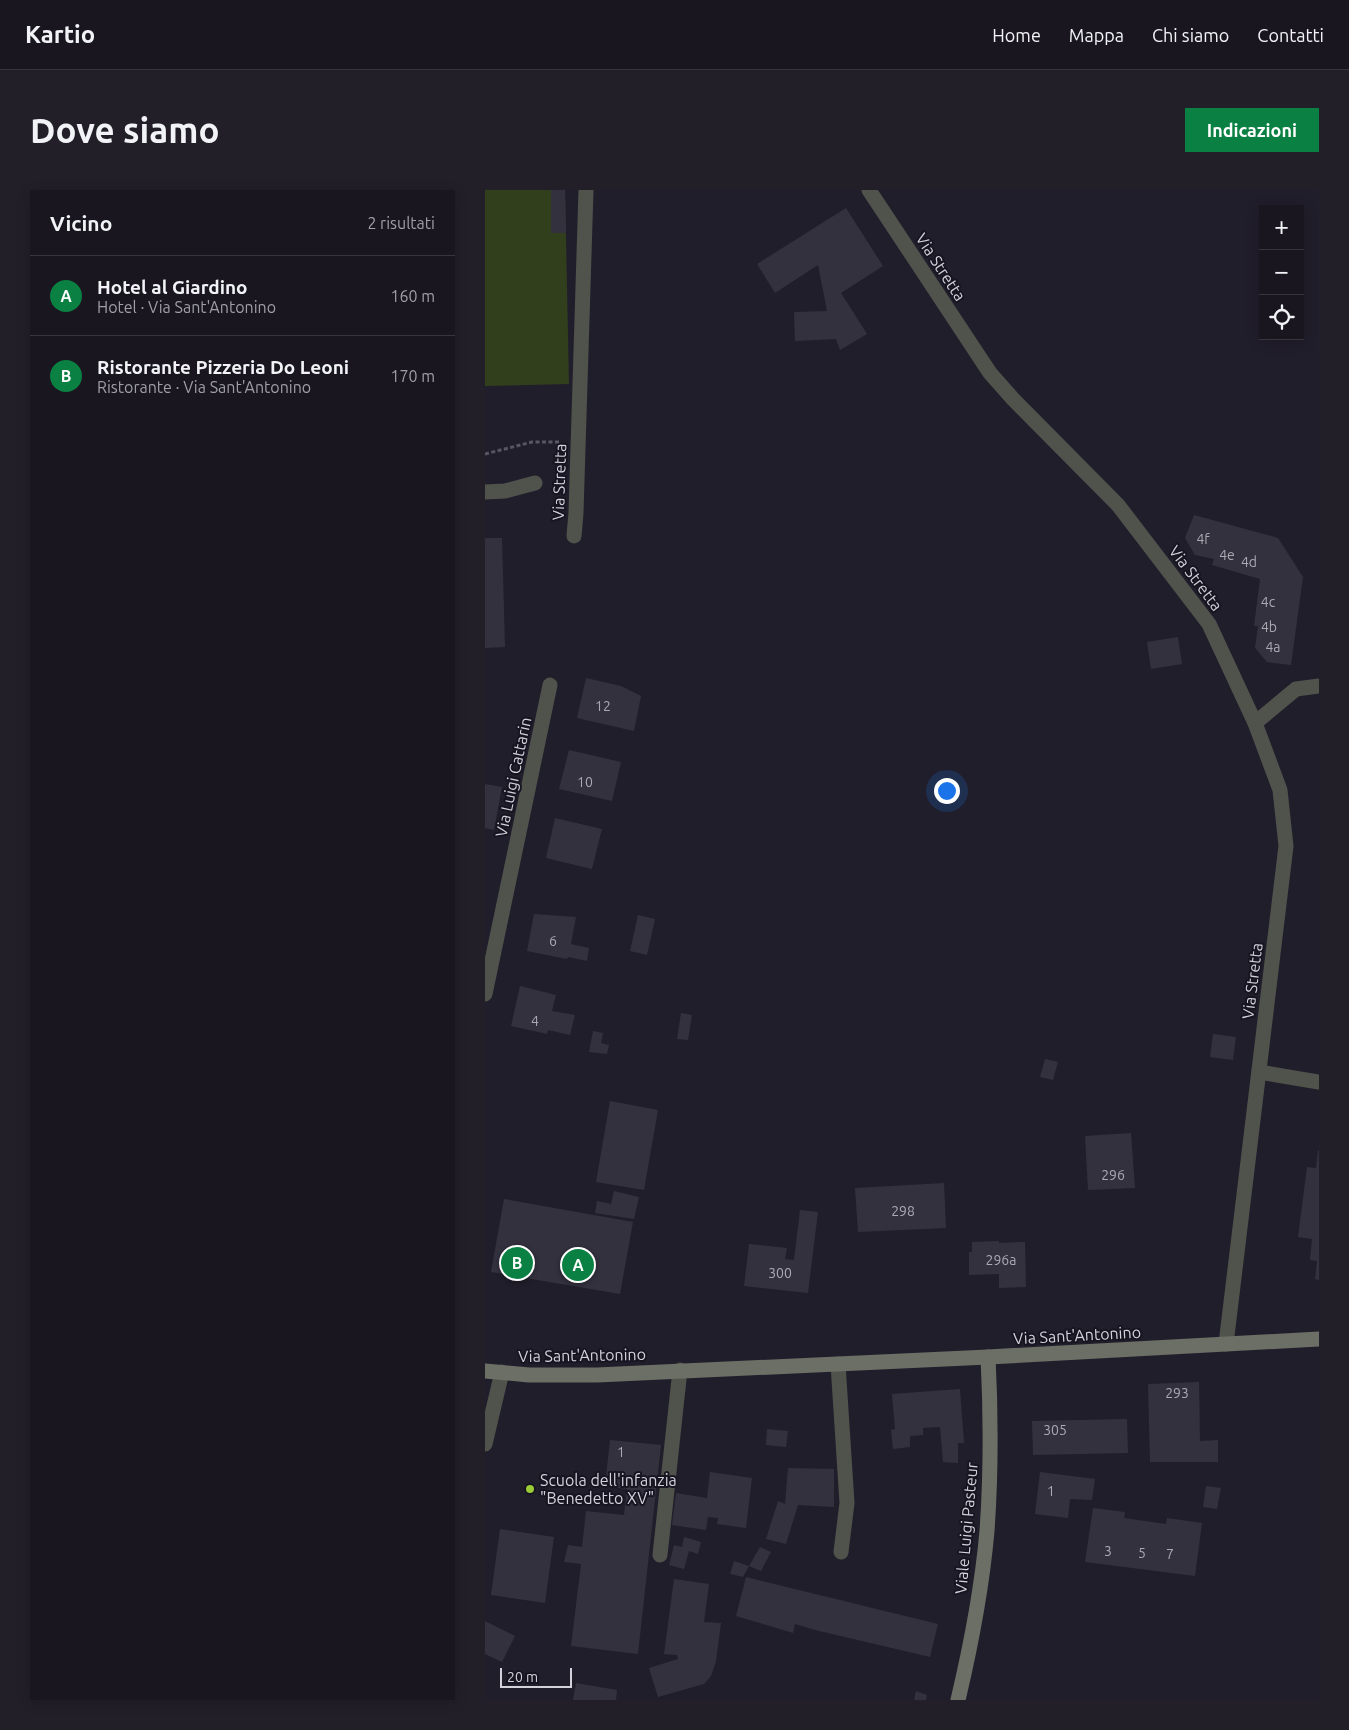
<!DOCTYPE html>
<html lang="it">
<head>
<meta charset="utf-8">
<style>
  body { margin:0; font-family:Ubuntu,sans-serif; background:#221f29; color:#f1f3f6 }
  .controls { position:absolute; right:15px; top:15px; display:grid; overflow:hidden; border-radius:0px; box-shadow:0 2px 12px #0003 }
  .controls button { width:45px; height:45px; display:grid; place-items:center; padding:0; border:0; border-bottom:1px solid #37353e; background:#191620; color:#f1f3f6; font:25px sans-serif }
  .scale { position:absolute; left:15px; bottom:12px; width:72px; box-sizing:border-box; padding-left:5px; border:2px solid #d3d1da; border-top:0; font-size:14px; line-height:18px; white-space:nowrap; color:#d3d1da; -webkit-text-stroke:4px #171521; paint-order:stroke }
  .you { position:absolute; left:461px; top:600px; width:18px; height:18px; margin:-12px; border:4px solid #fff; border-radius:50%; background:#1a73e8; box-shadow:0 0 0 8px #1a73e833 }
  .badge { display:grid; place-items:center; width:32px; height:32px; border-radius:50%; background:#0b8043; color:#fff; font-size:16px; font-weight:700 }
  .pin { position:absolute; translate:-50% -50%; border:2px solid #fff; box-shadow:0 1px 5px #0006 }
  .list { margin:0; padding:0; list-style:none }
  h2 { display:flex; justify-content:space-between; align-items:center; height:65px; margin:0; padding:0 20px; font-size:21px }
  h2 small { font-size:16px; font-weight:400; color:#9f9fa5 }
  .list li { display:grid; grid-template-columns:32px 1fr auto; gap:15px; align-items:center; box-sizing:border-box; height:80px; padding:0 20px; border-top:1px solid #37353e }
  .list b { display:block; font-size:19px; white-space:nowrap }
  .list p { margin:0; font-size:16px; white-space:nowrap; color:#9f9fa5 }
  .list em { font-size:16px; font-style:normal; color:#9f9fa5 }
  .icon { flex:none; width:28px; height:28px; fill:none; stroke:currentColor; stroke-width:2; stroke-linecap:round; stroke-linejoin:round }
  .map { position:relative; flex:none; width:834px; height:1510px; overflow:hidden; border-radius:0px }
  header { display:flex; align-items:center; gap:30px; box-sizing:border-box; height:70px; padding:0 25px; background:#191620; border-bottom:1px solid #37353e }
  header strong { font-size:24px }
  nav { display:flex; gap:28px; margin-inline-start:auto; font-size:18px }
  .intro { display:flex; align-items:center; justify-content:space-between; box-sizing:border-box; height:120px; padding:0 30px }
  h1 { margin:0; font-size:35px }
  .button { padding:12px 22px; border-radius:0px; background:#0b8043; color:#fff; font-size:18px; font-weight:700 }
  main { display:flex; gap:30px; padding:0 30px }
  aside { flex:1; background:#191620; border-radius:0px; box-shadow:0 2px 12px #0003 }
  .map>svg:first-child { display:block }
  .green { fill:#323f1d }
  .building { fill:#34313f }
  .lines { fill:none; stroke-linecap:round; stroke-linejoin:round }
  .path { stroke:#595662; stroke-width:3; stroke-dasharray:4 2.5; stroke-linecap:butt }
  .street { stroke:#50534c; stroke-width:15 }
  .secondary { stroke:#6b6f65; stroke-width:15 }
  .poi-dot { fill:#9acb35; stroke:#171521; stroke-width:2 }
  .labels { text-anchor:middle; dominant-baseline:central; stroke-width:4; stroke-linejoin:round; paint-order:stroke }
  .number-label { font-size:14px; fill:#aba9b3 }
  .street-label { font-size:16px; fill:#d3d1da; stroke:#171521 }
  .poi-label { font-size:16px; fill:#d3d1da; stroke:#171521; text-anchor:start }
</style>
</head>
<body>
<header>
<strong>Kartio</strong>
<nav><a>Home</a><a>Mappa</a><a>Chi siamo</a><a>Contatti</a></nav>
</header>
<div class="intro"><h1>Dove siamo</h1><a class="button">Indicazioni</a></div>
<main>
<aside>
<h2>Vicino<small>2 risultati</small></h2>
<ul class="list">
<li><span class="badge">A</span><div><b>Hotel al Giardino</b><p>Hotel · Via Sant'Antonino</p></div><em>160 m</em></li>
<li><span class="badge">B</span><div><b>Ristorante Pizzeria Do Leoni</b><p>Ristorante · Via Sant'Antonino</p></div><em>170 m</em></li>
</ul>
</aside>
<div class="map">
<svg width="834" height="1510" viewBox="0 0 834 1510">
  <rect width="100%" height="100%" fill="#211e2b"/>
  <path class="green" d="M0,0H80L84,194L0,196Z"/>
  <g class="building">
    <path d="M66,0H80L81,43H66Z"/>
    <path d="M361,18L398,76L356,103L382,144L355,160L351,149L310,151L309,122L342,121L333,75L290,103L272,74Z"/>
    <path d="M709,325L793,348L818,387L806,475L782,472L770,458L773,436H769L775,389L727,375L729,369L710,365L700,348Z"/>
    <path d="M0,348H17L20,457L0,458Z"/>
    <path d="M693,447L697,474L666,479L662,452Z"/>
    <path d="M101,488L136,496L156,506L149,541L92,528Z"/>
    <path d="M84,560L136,572L127,611L74,599Z"/>
    <path d="M0,594L17,597L9,640L0,638Z"/>
    <path d="M70,628L117,639L107,679L61,668Z"/>
    <path d="M49,724L91,727L86,754L104,758L102,771L83,767L82,769L42,761Z"/>
    <path d="M153,725L170,729L162,765L145,761Z"/>
    <path d="M35,796L71,805L67,821L90,825L85,845L63,840L62,844L26,836Z"/>
    <path d="M196,823L207,825L203,850L192,849Z"/>
    <path d="M108,841L118,843L116,853L124,855L122,864L104,862Z"/>
    <path d="M728,844L751,847L748,870L725,867Z"/>
    <path d="M560,869L573,872L568,890L555,887Z"/>
    <path d="M125,911L173,920L159,1000L111,992Z"/>
    <path d="M646,943L650,998L603,1000L600,946Z"/>
    <path d="M833,960L834,961V1090L830,1089L832,1071L825,1070L827,1049L813,1047L822,977L831,978Z"/>
    <path d="M459,993L461,1038L373,1042L370,998Z"/>
    <path d="M129,1001L154,1007L149,1029L110,1023L112,1011L126,1014Z"/>
    <path d="M19,1009L148,1032L135,1104L6,1082Z"/>
    <path d="M315,1020L333,1022L323,1103L259,1096L264,1054L302,1058L300,1069L309,1070Z"/>
    <path d="M514,1051V1053L540,1052L541,1097L514,1098V1084L484,1085V1062H487V1052Z"/>
    <path d="M714,1192L715,1251L733,1250V1272H665L663,1194Z"/>
    <path d="M475,1199L479,1253H473V1273L458,1272L455,1237L438,1238V1245L425,1246V1257L408,1259L406,1240L410,1239L407,1204Z"/>
    <path d="M642,1229L643,1263L548,1265L547,1231Z"/>
    <path d="M282,1239L303,1241L301,1257L281,1255Z"/>
    <path d="M125,1250L176,1255L153,1464L86,1456L96,1374L79,1372L83,1355L97,1357L101,1321L139,1325L142,1299L120,1296Z"/>
    <path d="M303,1278L349,1279V1317L313,1315L301,1354L281,1349L293,1311L300,1314Z"/>
    <path d="M225,1282L267,1288L261,1338L232,1334L233,1328L223,1327L221,1340L187,1335L191,1303L222,1308Z"/>
    <path d="M555,1282L610,1289L607,1310L585,1309L583,1328L550,1324Z"/>
    <path d="M721,1296L736,1298L732,1319L718,1317Z"/>
    <path d="M608,1318L640,1322L639,1328L681,1334L682,1328L717,1333L710,1386L600,1372Z"/>
    <path d="M15,1339L69,1347L60,1413L6,1405Z"/>
    <path d="M199,1347L216,1352L213,1364L204,1361L199,1379L184,1375L189,1355L197,1357Z"/>
    <path d="M275,1357L286,1362L276,1381L264,1376Z"/>
    <path d="M249,1371L264,1376L258,1387L245,1384Z"/>
    <path d="M261,1387L453,1434L445,1467L330,1440L310,1434L308,1443L251,1426Z"/>
    <path d="M189,1389L224,1394L219,1432L236,1433L231,1471L226,1486L219,1494L173,1507L164,1478L193,1469L192,1465L179,1464Z"/>
    <path d="M0,1431L30,1446L17,1472L0,1464Z"/>
    <path d="M91,1493L132,1500L131,1510H88Z"/>
    <path d="M431,1501L442,1505L441,1510H429Z"/>
  </g>
  <g class="lines">
    <path class="path" d="M0,264L47,252H75"/>
    <g class="street">
      <path d="M384,0L505,183L528,209L633,315L724,434L770,533L795,600L801,656L741,1154"/>
      <path d="M0,302L20,301L50,293"/>
      <path d="M89,346L91,323L101,0"/>
      <path d="M770,533L811,499L834,496"/>
      <path d="M0,804L65,495"/>
      <path d="M774,882L834,892"/>
      <path d="M353,1174L362,1313L356,1362"/>
      <path d="M0,1254L17,1182"/>
      <path d="M175,1365L195,1180"/>
    </g>
    <g class="secondary">
      <path d="M0,1181L44,1185H112L503,1167L834,1149"/>
      <path d="M473,1510C486,1455 497,1398 502,1341C506,1284 506,1225 503,1167"/>
    </g>
  </g>
  <circle class="poi-dot" cx="45" cy="1299" r="5"/>
  <g class="labels">
    <g class="number-label">
      <text x="718" y="349">4f</text>
      <text x="742" y="365">4e</text>
      <text x="764" y="372">4d</text>
      <text x="783" y="412">4c</text>
      <text x="784" y="437">4b</text>
      <text x="788" y="457">4a</text>
      <text x="118" y="516">12</text>
      <text x="100" y="592">10</text>
      <text x="68" y="751">6</text>
      <text x="50" y="831">4</text>
      <text x="628" y="985">296</text>
      <text x="418" y="1021">298</text>
      <text x="516" y="1070">296a</text>
      <text x="295" y="1083">300</text>
      <text x="692" y="1203">293</text>
      <text x="570" y="1240">305</text>
      <text x="136" y="1262">1</text>
      <text x="566" y="1301">1</text>
      <text x="623" y="1361">3</text>
      <text x="657" y="1363">5</text>
      <text x="685" y="1364">7</text>
    </g>
    <g class="street-label">
      <text transform="translate(456 77) rotate(57)">Via Stretta</text>
      <text transform="translate(74 292) rotate(-88)">Via Stretta</text>
      <text transform="translate(711 388) rotate(53)">Via Stretta</text>
      <text transform="translate(28 587) rotate(-78)">Via Luigi Cattarin</text>
      <text transform="translate(767 791) rotate(-83)">Via Stretta</text>
      <text transform="translate(592 1145) rotate(-3)">Via Sant'Antonino</text>
      <text transform="translate(97 1165) rotate(-1)">Via Sant'Antonino</text>
      <text transform="translate(481 1338) rotate(-85)">Viale Luigi Pasteur</text>
    </g>
    <g class="poi-label">
      <text x="55" y="1290">Scuola dell'infanzia<tspan x="55" dy="18">"Benedetto XV"</tspan></text>
    </g>
  </g>
</svg>
<div class="controls">
<button>+</button>
<button>−</button>
<button><svg class="icon" aria-label="locate" viewBox="0 0 24 24"><circle cx="12" cy="12" r="6"/><path d="M12 2v4M12 18v4M2 12h4M18 12h4"/></svg></button>
</div>
<div class="scale">20 m</div>
<div class="you"></div>
<div class="pin badge" style="left:93px;top:1075px">A</div>
<div class="pin badge" style="left:32px;top:1073px">B</div>
</div>
</main>
</body>
</html>
